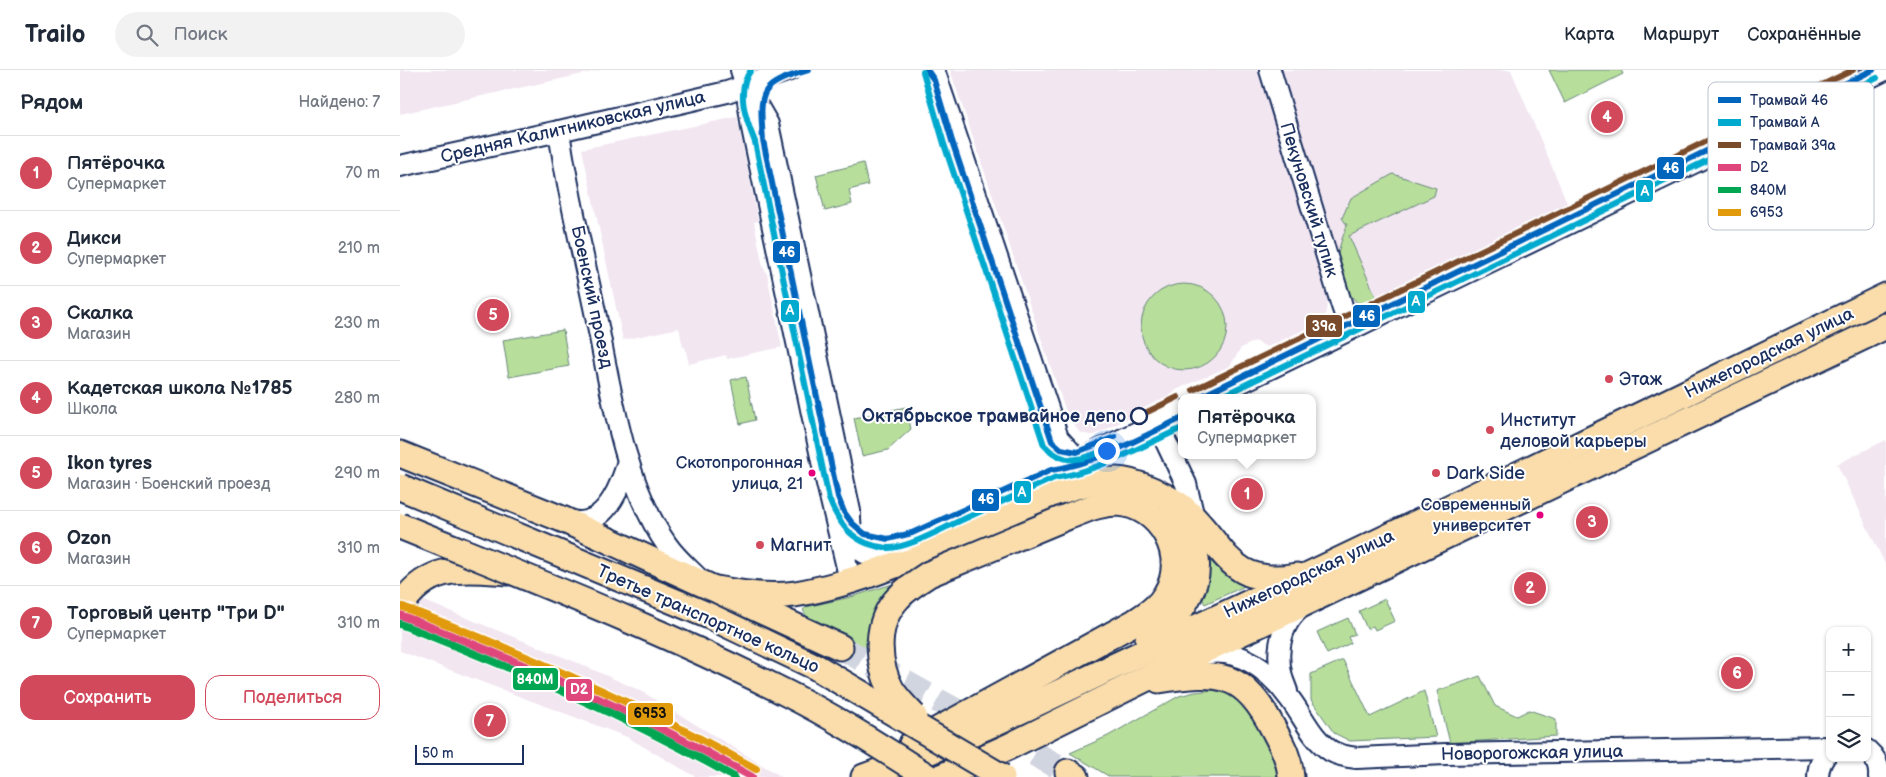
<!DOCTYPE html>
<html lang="ru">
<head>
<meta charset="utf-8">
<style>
  body { margin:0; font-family:"Balsamiq Sans",sans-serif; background:#f2f2f3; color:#1f2937 }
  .controls { position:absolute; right:15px; bottom:15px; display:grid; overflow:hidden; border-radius:10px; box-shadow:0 1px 4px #0004 }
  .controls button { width:45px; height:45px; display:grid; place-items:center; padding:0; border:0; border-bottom:1px solid #e0e1e3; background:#fff; color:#1f2937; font:25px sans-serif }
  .scale { position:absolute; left:15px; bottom:12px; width:109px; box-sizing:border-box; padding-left:5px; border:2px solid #1b2f5e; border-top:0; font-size:14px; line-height:18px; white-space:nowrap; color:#1b2f5e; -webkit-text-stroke:4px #fff; paint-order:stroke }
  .you { position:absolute; left:706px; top:380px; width:18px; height:18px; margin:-12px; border:4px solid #fff; border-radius:50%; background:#1a73e8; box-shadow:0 0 0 8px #1a73e833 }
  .badge { display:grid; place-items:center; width:32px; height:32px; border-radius:50%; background:#d1495b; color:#fff; font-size:16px; font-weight:700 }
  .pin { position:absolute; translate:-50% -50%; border:2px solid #fff; box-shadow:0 1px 5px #0006 }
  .popup { position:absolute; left:778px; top:324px; width:138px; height:65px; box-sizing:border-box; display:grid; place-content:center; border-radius:10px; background:#fff; filter:drop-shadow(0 1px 4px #0005); font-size:16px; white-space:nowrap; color:#747a83 }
  .popup b { font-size:19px; color:#1f2937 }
  .popup::after { content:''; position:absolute; left:50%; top:100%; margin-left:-10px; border:10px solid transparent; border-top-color:#fff }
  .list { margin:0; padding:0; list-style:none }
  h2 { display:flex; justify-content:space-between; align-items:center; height:65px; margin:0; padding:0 20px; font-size:21px }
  h2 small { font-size:16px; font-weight:400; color:#747a83 }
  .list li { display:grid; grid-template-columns:32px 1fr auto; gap:15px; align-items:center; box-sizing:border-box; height:75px; padding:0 20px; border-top:1px solid #e0e1e3 }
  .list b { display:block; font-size:19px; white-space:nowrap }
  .list p { margin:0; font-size:16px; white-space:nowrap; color:#747a83 }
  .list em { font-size:16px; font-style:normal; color:#747a83 }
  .actions { display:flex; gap:10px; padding:15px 20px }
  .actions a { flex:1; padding:11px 0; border:1px solid #d1495b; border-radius:15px; text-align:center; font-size:18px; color:#d1495b }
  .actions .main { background:#d1495b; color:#fff }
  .icon { flex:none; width:28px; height:28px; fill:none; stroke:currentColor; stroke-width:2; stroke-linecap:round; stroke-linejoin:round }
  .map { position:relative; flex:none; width:1486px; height:707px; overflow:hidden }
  header { display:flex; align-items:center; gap:30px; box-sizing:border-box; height:70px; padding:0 25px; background:#fff; border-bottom:1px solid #e0e1e3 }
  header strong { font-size:24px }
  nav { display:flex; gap:28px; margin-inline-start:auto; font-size:18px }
  .search { width:350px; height:45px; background:#f2f2f3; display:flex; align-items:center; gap:12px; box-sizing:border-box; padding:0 18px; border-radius:28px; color:#747a83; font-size:19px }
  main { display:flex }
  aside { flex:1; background:#fff }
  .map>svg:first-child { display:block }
  .built { fill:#f2e6f1 }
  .green { fill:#b7de9a; stroke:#69867c }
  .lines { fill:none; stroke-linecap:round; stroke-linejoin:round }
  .major-tunnel { stroke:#d1d5df; stroke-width:25; stroke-dasharray:25 12; stroke-linecap:butt }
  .minor-casing { stroke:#1b2f5e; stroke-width:24 }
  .major-casing { stroke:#1b2f5e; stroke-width:29 }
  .minor { stroke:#fff; stroke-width:20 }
  .major { stroke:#faddab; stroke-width:25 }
  .major-bridge-casing { stroke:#1b2f5e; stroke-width:29; stroke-linecap:butt }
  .major-bridge { stroke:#faddab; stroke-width:25 }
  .rail-1-casing { stroke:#fff; stroke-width:11 }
  .rail-2-casing { stroke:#fff; stroke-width:11 }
  .rail-3-casing { stroke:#fff; stroke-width:11 }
  .rail-1 { stroke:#df477c; stroke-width:8 }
  .rail-2 { stroke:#00a651; stroke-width:8 }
  .rail-3 { stroke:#e19a09; stroke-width:8 }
  .tram-1-casing { stroke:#fff; stroke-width:10 }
  .tram-2-casing { stroke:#fff; stroke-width:10 }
  .tram-3-casing { stroke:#fff; stroke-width:10 }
  .tram-1 { stroke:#0065bd; stroke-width:6 }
  .tram-2 { stroke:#00a9ce; stroke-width:6 }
  .tram-3 { stroke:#7a4b2a; stroke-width:6 }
  .poi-dot { fill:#d1495b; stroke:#fff; stroke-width:2 }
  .stop-dot { fill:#fff; stroke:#1b2f5e; stroke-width:2.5 }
  .bus-dot { fill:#e5007d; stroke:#fff; stroke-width:2 }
  .labels { text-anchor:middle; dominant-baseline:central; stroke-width:4; stroke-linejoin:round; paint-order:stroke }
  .bus-label { font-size:17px; fill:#1b2f5e; stroke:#fff; text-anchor:end }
  .street-label { font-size:18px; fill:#1b2f5e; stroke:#fff }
  .poi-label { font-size:18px; fill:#1b2f5e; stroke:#fff; text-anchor:start }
  .stop-label { font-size:18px; font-weight:bold; fill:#1b2f5e; stroke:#fff; text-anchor:end }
  .key { fill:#fff; stroke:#bbc1cf; stroke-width:1 }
  .key-label { font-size:14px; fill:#1b2f5e }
  .line-badge { stroke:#fff; stroke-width:2 }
  .badge-label { font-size:14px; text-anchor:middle; font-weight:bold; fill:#fff }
  .pale-badge-label { font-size:14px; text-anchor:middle; font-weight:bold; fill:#111 }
</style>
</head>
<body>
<header>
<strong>Trailo</strong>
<div class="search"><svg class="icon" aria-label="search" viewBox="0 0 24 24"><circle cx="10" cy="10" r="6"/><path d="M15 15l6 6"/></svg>Поиск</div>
<nav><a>Карта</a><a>Маршрут</a><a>Сохранённые</a></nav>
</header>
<main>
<aside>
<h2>Рядом<small>Найдено: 7</small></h2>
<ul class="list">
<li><span class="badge">1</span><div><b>Пятёрочка</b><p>Супермаркет</p></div><em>70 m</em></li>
<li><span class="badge">2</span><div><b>Дикси</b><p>Супермаркет</p></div><em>210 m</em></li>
<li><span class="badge">3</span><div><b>Скалка</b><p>Магазин</p></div><em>230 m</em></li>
<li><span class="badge">4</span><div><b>Кадетская школа №1785</b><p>Школа</p></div><em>280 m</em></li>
<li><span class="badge">5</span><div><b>Ikon tyres</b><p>Магазин · Боенский проезд</p></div><em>290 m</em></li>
<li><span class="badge">6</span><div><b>Ozon</b><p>Магазин</p></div><em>310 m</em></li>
<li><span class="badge">7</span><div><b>Торговый центр &quot;Три D&quot;</b><p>Супермаркет</p></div><em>310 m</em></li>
</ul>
<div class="actions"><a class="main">Сохранить</a><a>Поделиться</a></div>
</aside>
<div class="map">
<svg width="1486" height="707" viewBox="0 0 1486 707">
  <rect width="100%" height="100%" fill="#fff"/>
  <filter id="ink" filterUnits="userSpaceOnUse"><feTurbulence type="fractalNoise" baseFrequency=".02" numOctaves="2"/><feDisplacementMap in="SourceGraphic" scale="10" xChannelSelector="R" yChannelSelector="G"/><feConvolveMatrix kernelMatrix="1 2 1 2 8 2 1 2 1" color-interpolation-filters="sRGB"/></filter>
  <g filter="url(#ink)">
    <g class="built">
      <path d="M0,0H201L0,44Z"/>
      <path d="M550,0H1111L1169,137L959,235L953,234L945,225L927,233L925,250L867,277L855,271L841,278L830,296L778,319L763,331L695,365H689L679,362L666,342Z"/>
      <path d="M337,47L358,151L354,152L363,197L367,204L382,277L327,289L326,285L289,294L285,277H283L279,258L223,270L182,79Z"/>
      <path d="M1486,370V496L1437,394Z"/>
      <path d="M0,521L178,593L241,621L382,707H296L227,667L0,581Z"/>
    </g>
    <g class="green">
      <path d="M1149,0H1221L1223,4L1165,33Z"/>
      <path d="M463,93L468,115L449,120L452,134L425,141L416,105Z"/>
      <path d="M993,104L1036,118L1034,126L949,166L976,227L959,235C953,228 946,220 942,213C931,195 941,172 947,155L942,148L951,128Z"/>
      <circle cx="784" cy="257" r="43"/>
      <path d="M163,260L169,296L109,307L103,270Z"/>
      <path d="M346,307L355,350L340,354L331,310Z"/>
      <path d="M506,337L511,359L488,380L462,386L454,348Z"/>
      <path d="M809,492H811L819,499L847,515L805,534L803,531Z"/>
      <path d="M496,513L468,579L407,547L403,540L406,537L451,527Z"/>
      <path d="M985,529L995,551L975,560L973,556L967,559L959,541Z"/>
      <path d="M948,548L955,564L948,567L951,573L927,584L917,562Z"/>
      <path d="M943,590L970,647L1024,621L1036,667L950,671L934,663L911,630V604Z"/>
      <path d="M1080,606L1095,636L1117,646L1129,640L1156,649V666L1050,673L1037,621Z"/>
      <path d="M814,620C825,623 834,625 842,634C855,647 877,688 877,707H710L670,683L708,666L779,626L795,622Z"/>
    </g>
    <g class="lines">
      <path class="major-tunnel" d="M440,577L668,702"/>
      <defs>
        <g id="minor">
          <path d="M341,0L346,16L352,58L424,401L450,510"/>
          <path d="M534,0L658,368L678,390L782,341"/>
          <path d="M870,0L942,236L950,259"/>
          <path d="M346,16L368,54L450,441C449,484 465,491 505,486"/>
          <path d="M159,61C167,120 182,179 194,237C210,313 222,411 267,475C276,488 288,498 298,508"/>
          <path d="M0,96L159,61L327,22L390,0"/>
          <path d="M809,328L1485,0"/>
          <path d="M757,353L786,414L794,448"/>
          <path d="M164,450C169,450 175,452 180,452C208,451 222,413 228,391"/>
          <path d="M800,585C837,574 870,601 890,629C903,646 912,669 931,681C938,685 948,687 957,688L1046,684L1430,677"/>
          <path d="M887,621C874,592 876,555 904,535"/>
          <path d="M1467,680C1475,687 1480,696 1479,707"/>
          <path d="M1418,707C1418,696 1422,688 1430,680"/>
        </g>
        <g id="major">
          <path d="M0,384L162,449L440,577"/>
          <path d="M316,519C342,524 369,528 395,524C468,512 535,478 601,447C636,431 676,410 716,410C728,410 741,415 752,420C762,425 773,430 782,437C824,471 826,519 897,506"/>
          <path d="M0,537C28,493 63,499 108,502"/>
          <path d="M748,570C778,548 808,514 792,474C787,463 780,453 773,444"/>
          <path d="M759,610C820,600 844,602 874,660C882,675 890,690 891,707"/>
          <path d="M512,674L735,552C747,544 759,537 766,524C789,487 761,435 717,433C700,433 685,440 669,446"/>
          <path d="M668,702L676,707"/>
          <path d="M464,707C574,667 678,612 785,563C1020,454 1252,339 1486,226"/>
          <path d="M541,707L608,677L779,592L909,531L1486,256"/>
        </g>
      </defs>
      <use href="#minor" class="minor-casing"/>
      <use href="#major" class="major-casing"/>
      <use href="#minor" class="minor"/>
      <use href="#major" class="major"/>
      <defs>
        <g id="major-bridge">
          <path d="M0,417L307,545L416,597L602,707"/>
          <path d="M0,456C130,509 262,560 388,624C436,648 482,678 528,707"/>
          <path d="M514,646C506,638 497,629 491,619C476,591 475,552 498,528C507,518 518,511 529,504L669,446"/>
        </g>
      </defs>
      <use href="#major-bridge" class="major-bridge-casing"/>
      <use href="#major-bridge" class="major-bridge"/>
      <defs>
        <path id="rail-1" d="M0,545C121,592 239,643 352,707"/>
        <path id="rail-2" d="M0,554C115,599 227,646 334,707"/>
        <path id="rail-3" d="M3,537C125,584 243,635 356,699"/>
      </defs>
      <use href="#rail-1" class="rail-1-casing"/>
      <use href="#rail-2" class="rail-2-casing"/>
      <use href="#rail-3" class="rail-3-casing"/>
      <use href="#rail-1" class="rail-1"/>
      <use href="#rail-2" class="rail-2"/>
      <use href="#rail-3" class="rail-3"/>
      <defs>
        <g id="tram-1">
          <path d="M409,0C359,15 359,19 363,70L438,427L444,442L452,453L465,464L488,469L512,463L651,400C698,393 739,368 782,348"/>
          <path d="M527,0L534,10L552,71L652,371L661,379L677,382L715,367"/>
          <path d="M798,328L1473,0"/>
        </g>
        <g id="tram-2">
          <path d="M351,0C335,21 346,50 355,72L429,429C440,457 455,475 487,478C505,479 538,461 555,453C588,438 621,423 654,408C699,401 740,377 782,358"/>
          <path d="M523,2L544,74L644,375C668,401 690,386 717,375"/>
          <path d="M818,328L1477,8"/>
        </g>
        <g id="tram-3">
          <path d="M793,320L1453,0"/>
          <path d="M739,346L778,327"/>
        </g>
      </defs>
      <use href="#tram-1" class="tram-1-casing"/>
      <use href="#tram-2" class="tram-2-casing"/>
      <use href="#tram-3" class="tram-3-casing"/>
      <use href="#tram-1" class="tram-1"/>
      <use href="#tram-2" class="tram-2"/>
      <use href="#tram-3" class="tram-3"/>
    </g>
  </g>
  <g class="poi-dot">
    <circle cx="1209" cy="309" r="5"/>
    <circle cx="1090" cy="360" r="5"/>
    <circle cx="1036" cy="403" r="5"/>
    <circle cx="360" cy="475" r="5"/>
  </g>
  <circle class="stop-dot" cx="739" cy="346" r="8"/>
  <g class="bus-dot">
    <circle cx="412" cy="403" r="4.5"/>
    <circle cx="1140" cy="445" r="4.5"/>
  </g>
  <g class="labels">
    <g class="bus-label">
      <text x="403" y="393">Скотопрогонная<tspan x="403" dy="21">улица, 21</tspan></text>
      <text x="1131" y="435">Современный<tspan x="1131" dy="21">университет</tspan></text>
    </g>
    <g class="street-label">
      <text transform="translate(173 57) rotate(-13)">Средняя Калитниковская улица</text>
      <text transform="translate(909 130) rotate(73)">Пекуновский тупик</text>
      <text transform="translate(192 227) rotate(78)">Боенский проезд</text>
      <text transform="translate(1369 283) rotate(-26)">Нижегородская улица</text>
      <text transform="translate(909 504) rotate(-25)">Нижегородская улица</text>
      <text transform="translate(308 549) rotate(24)">Третье транспортное кольцо</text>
      <text transform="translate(1132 683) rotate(-1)">Новорогожская улица</text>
    </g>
    <g class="poi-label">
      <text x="1219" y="309">Этаж</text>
      <text x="1100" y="350">Институт<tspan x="1100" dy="21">деловой карьеры</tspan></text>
      <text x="1046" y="403">Dark Side</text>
      <text x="370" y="475">Магнит</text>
    </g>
    <g class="stop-label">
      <text x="726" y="346">Октябрьское трамвайное депо</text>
    </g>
  </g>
  <rect x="1308" y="12" width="166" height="148" rx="8" class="key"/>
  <rect x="1318" y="27" width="23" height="6" fill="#0065bd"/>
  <rect x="1318" y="49" width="23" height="7" fill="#00a9ce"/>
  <rect x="1318" y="72" width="23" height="6" fill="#7a4b2a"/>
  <rect x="1318" y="94" width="23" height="7" fill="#df477c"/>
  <rect x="1318" y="117" width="23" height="6" fill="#00a651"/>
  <rect x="1318" y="139" width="23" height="7" fill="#e19a09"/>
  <g class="key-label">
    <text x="1350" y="35">Трамвай 46</text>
    <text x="1350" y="57">Трамвай А</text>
    <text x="1350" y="80">Трамвай 39а</text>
    <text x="1350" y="102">D2</text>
    <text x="1350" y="125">840М</text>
    <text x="1350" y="147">6953</text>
  </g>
  <g class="line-badge">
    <rect x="1256" y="86" width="29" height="24" rx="5" fill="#0065bd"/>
    <rect x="1235" y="109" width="19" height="24" rx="5" fill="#00a9ce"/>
    <rect x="372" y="170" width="29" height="24" rx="5" fill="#0065bd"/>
    <rect x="1007" y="220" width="19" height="24" rx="5" fill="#00a9ce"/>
    <rect x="380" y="229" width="20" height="24" rx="5" fill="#00a9ce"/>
    <rect x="952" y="234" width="29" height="24" rx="5" fill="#0065bd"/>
    <rect x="905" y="244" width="38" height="24" rx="5" fill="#7a4b2a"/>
    <rect x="613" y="410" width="19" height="24" rx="5" fill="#00a9ce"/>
    <rect x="571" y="418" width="29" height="24" rx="5" fill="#0065bd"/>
    <rect x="112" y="597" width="47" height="24" rx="5" fill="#00a651"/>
    <rect x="165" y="608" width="28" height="24" rx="5" fill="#df477c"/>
    <rect x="227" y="632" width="47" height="24" rx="5" fill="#e19a09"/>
  </g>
  <g class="badge-label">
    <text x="1271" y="103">46</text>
    <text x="1245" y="126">А</text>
    <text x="387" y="187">46</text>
    <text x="1016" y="236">А</text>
    <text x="390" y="245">А</text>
    <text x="967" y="251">46</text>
    <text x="924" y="261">39а</text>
    <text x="622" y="427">А</text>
    <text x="586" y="434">46</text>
    <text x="135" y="614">840М</text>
    <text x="179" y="624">D2</text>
  </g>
  <g class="pale-badge-label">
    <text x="250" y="648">6953</text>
  </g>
</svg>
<div class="controls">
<button>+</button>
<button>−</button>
<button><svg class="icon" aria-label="layers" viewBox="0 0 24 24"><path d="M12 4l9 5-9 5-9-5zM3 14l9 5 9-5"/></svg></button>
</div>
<div class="scale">50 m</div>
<div class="you"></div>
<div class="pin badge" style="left:847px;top:424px">1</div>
<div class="popup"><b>Пятёрочка</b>Супермаркет</div>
<div class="pin badge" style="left:1130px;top:518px">2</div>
<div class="pin badge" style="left:1192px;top:452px">3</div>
<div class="pin badge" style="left:1207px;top:47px">4</div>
<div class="pin badge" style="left:93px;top:245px">5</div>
<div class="pin badge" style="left:1337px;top:603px">6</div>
<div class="pin badge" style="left:90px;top:651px">7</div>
</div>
</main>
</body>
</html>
